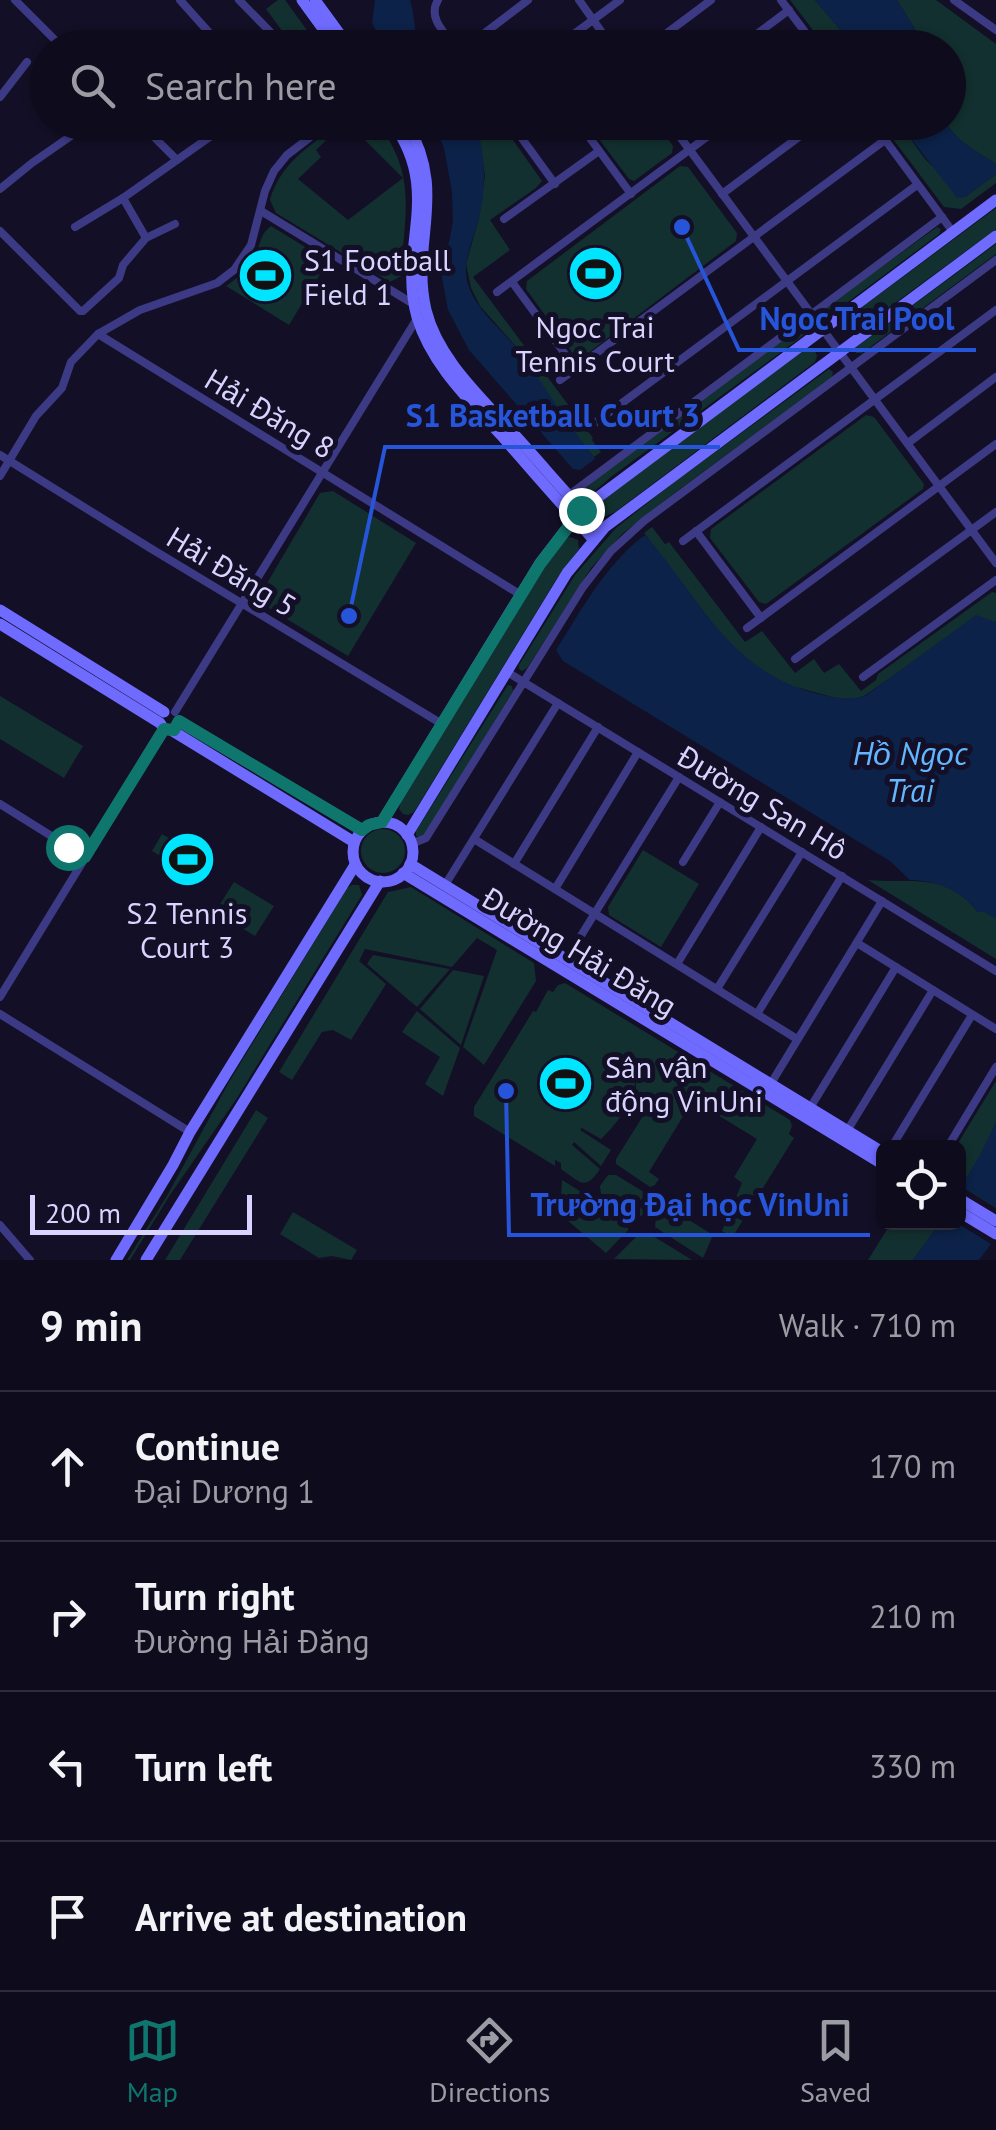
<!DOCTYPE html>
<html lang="en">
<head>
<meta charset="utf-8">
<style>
  body { margin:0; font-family:"PT Sans",sans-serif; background:#171425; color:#f1f3f6 }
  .controls { position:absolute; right:30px; bottom:30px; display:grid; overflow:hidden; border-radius:15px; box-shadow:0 2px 8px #0004 }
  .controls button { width:90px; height:90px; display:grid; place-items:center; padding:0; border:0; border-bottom:2px solid #2e2b3b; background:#0e0b1c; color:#f1f3f6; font:50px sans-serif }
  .scale { position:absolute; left:30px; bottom:25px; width:222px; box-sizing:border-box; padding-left:10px; border:5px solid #d9d4ff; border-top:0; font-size:28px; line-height:35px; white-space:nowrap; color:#d9d4ff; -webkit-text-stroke:8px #130f26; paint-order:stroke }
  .stop { position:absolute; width:30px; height:30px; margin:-22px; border:8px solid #0f766e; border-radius:50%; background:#fff }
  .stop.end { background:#0f766e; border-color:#fff; box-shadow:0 2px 10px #0008 }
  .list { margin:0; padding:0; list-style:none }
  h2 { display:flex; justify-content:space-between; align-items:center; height:130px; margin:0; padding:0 40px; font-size:42px }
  h2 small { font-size:32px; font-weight:400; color:#9b9ba3 }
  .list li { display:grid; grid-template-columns:65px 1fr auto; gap:30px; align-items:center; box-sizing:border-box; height:150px; padding:0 40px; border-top:2px solid #2e2b3b }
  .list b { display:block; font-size:38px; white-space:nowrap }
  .list p { margin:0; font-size:32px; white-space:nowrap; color:#9b9ba3 }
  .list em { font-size:32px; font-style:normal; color:#9b9ba3 }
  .icon { flex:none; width:55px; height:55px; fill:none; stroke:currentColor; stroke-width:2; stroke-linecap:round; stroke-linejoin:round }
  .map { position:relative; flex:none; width:996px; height:1260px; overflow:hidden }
  .search { position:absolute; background:#0e0b1c; box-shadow:0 2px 8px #0004; left:30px; right:30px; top:30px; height:110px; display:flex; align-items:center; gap:25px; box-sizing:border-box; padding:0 35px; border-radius:55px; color:#9b9ba3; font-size:38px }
  .sheet { height:730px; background:#0e0b1c }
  nav { display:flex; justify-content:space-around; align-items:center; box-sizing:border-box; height:140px; border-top:2px solid #2e2b3b; background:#0e0b1c; font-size:28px; color:#9b9ba3 }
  nav a { display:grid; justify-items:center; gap:5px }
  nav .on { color:#0f766e }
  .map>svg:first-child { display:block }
  .green { fill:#12302f }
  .water { fill:#0c2248 }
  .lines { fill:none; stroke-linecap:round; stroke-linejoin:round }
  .street { stroke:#3d3a85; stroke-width:8 }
  .secondary { stroke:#6f6bff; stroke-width:11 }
  .route { stroke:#0f766e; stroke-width:12 }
  .labels { text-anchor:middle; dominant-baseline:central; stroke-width:10; stroke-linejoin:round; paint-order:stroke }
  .poi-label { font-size:30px; fill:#d9d4ff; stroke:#130f26; text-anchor:start }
  .street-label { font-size:30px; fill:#d9d4ff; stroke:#130f26 }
  .water-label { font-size:32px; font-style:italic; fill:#62b6ff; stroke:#130f26 }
  .leader { fill:none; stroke:#2655da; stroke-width:4 }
  .callout-dot { fill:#2655da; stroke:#130f26; stroke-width:4 }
  .callout-label { font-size:32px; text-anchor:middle; font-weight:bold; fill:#2655da; stroke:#130f26; stroke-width:10; stroke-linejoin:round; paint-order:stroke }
</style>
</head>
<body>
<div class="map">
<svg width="996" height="1260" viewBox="0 0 996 1260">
  <rect width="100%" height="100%" fill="#130f26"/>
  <g class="green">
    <path d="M278,0H285L317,44L313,47H294L266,9Z"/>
    <path d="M790,0H815L855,47H826Z"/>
    <path d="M897,0H936L996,44V164C978,152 957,142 946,123L948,122V48L926,47Z"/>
    <path d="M340,123L342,125L316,150L321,157L298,179L348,220L403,178L348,123H378C418,178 404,213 401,276L390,282L276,213L270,200C280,163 311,145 340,123Z"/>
    <path d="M475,123H501L542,181L536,188L490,220L510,250L473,277L593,438L592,440L601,452L594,457L566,423L521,352L480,306L471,288L466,264L479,218L485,176L479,135Z"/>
    <path d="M587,123H656L673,146L672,153L634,181L629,179Z"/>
    <path d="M881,123H899L925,159L965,197L996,174V183L961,209L944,207Z"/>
    <path d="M680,166L688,167L737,233L736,241L584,356L574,355L526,289L527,281Z"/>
    <path d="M996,208V229L858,330L852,333L846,329L844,323L849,317Z"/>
    <path d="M271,226L328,261L289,325L226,286C238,278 249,268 255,255C261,244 260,234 271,226Z"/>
    <path d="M937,227L941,229L939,234L833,313L827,312L826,309L829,305Z"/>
    <path d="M996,244V254L862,353H856L855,349L858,346Z"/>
    <path d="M800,327L807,329L804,335L611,477L590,495L584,493L585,489L603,472Z"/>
    <path d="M807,348L815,351L817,356L815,362L615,512L606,516L600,512V503L620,486Z"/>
    <path d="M829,369L833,372L832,377L677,491L622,534L591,568L527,668L522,671L519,669V665L575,575L616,528L673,483Z"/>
    <path d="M866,415L874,417L924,484L923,489L766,604L759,602L710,538L711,529Z"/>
    <path d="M333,491L416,543L348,656L262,604L263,590L320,493Z"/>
    <path d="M652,527L665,544L669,542L745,642L762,631L795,673L814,659L824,673L839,664L861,691L876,680L878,674L992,592L996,593V622L986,620L910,664L864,696L850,700L832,697L792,686L771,677L743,657L716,628L644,533Z"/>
    <path d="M570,537L578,540L579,549L557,578L414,812L408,815L403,814L399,809L401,801L544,569L566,538Z"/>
    <path d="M508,685L512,686L513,691L424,835L420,837L416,836V831Z"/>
    <path d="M0,696L83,746L64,778L0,739Z"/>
    <circle cx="383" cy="851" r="22"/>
    <path d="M162,834L207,861L197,878L152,851Z"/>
    <path d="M643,850L699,884L661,947L609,915L608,907Z"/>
    <path d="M868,880C913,884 945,871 978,912H985L996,918V959Z"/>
    <path d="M234,882L274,906L255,936L215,912Z"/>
    <path d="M352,885H359L362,895L237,1098L170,1195L130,1260H127L168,1194L229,1082L347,888Z"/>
    <path d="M411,887L534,963L536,981L484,1065L463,1047L497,950L477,938L452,967L365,949L359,961L386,984L351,1040L333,1030L322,1032L292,1080L279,1072L388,892Z"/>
    <path d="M373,955L450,969L417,1007L367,964Z"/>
    <path d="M453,970L484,976L461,1045L420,1009Z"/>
    <path d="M565,983L790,1120L792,1126L789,1134L794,1138L735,1233L729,1235L722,1231L742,1183L734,1177L757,1139L693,1100L649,1172L659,1179L655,1185L650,1187L616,1164V1159L643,1116L630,1107L636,1090V1081C628,1106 621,1120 601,1139L582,1128L580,1130L611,1150L601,1166L574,1142L572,1145L600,1169C585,1192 580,1182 561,1169V1163L555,1160V1166L474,1116V1107L533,1011L536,1012L548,990L553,992L558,985Z"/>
    <path d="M417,1011L460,1048L443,1096L425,1084L440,1057L402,1032Z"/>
    <path d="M996,1081V1208L959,1185L958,1148H955Z"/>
    <path d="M256,1110L268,1118L180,1260H165Z"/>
    <path d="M608,1175H616L652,1197C655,1208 647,1214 638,1217L601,1194L600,1186Z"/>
    <path d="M562,1180L628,1221V1230L606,1253L560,1214Z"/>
    <path d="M667,1208L673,1210L713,1235L703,1258L655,1227L656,1216Z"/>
    <path d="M293,1212L357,1250L351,1260L332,1256L319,1258L280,1234Z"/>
    <path d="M891,1223V1222L940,1223L913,1260H868Z"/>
    <path d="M646,1234L653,1236L692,1260L614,1259L637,1236Z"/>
  </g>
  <g class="water">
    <path d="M375,0H410C415,16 414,32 419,47H385L372,23Z"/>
    <path d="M815,0H897L926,47H855Z"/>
    <path d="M433,123H475C486,154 487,189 478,222C474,236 467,252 466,267C464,304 504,329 523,356C548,390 567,425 594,457L595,459L580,470L573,469L469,350L448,310L441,272L450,238L453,220L452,192L444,148Z"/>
    <path d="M899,123H946C957,142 978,152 996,164V174L965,197L957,198Z"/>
    <path d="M645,535C699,596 726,667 811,692C830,697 846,701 865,696L976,615L996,622V918L985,912H978C960,890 939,881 910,880L890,861L563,661L556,650C582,609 606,564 645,535Z"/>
    <path d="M996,1122V1207L961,1186L979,1157Z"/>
    <path d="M940,1223H957L991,1244L979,1260H913Z"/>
  </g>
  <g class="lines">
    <g class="street">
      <path d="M15,0L63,48"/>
      <path d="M180,0L223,48"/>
      <path d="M239,0L286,48"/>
      <path d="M438,0C427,18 445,33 456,48"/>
      <path d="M579,0L613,48"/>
      <path d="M781,0L817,48"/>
      <path d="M954,0L996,30"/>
      <path d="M465,48L528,0"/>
      <path d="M555,48L620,0"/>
      <path d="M647,48L711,0"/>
      <path d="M738,48L789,10"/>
      <path d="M0,97L27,62"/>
      <path d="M139,122L177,160"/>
      <path d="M510,122L555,184"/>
      <path d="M578,122L631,194"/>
      <path d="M669,122L996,563"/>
      <path d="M872,122L953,232"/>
      <path d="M0,189L32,163L91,122"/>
      <path d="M722,194L819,122"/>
      <path d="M123,198L146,238"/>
      <path d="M261,211L415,305"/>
      <path d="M504,219L599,151"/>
      <path d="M75,227L123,198L231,122"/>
      <path d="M0,231L80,311H83L119,278L123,265L146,238L175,224"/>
      <path d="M512,282L576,369"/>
      <path d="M497,292L727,122"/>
      <path d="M98,334L521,595"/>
      <path d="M560,380L885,140"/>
      <path d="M595,423L917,185"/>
      <path d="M908,443L996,377"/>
      <path d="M0,455L150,548L442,724"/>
      <path d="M0,476L36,416L62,388L71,362L98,334L140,310L217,283L234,270L251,245L265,191L274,171L287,155L330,122"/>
      <path d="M565,498L942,217"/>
      <path d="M696,531L761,618"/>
      <path d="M683,541L996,310"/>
      <path d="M747,628L996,444"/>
      <path d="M795,659L996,512"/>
      <path d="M507,672L996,971"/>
      <path d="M863,677L996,580"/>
      <path d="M175,712L418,317"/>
      <path d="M0,804L85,857"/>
      <path d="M474,839L797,1039"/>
      <path d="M411,844L426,838L583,587L611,551L644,521L996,260"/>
      <path d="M683,862L720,802"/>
      <path d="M514,864L598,727"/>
      <path d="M445,885L558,703"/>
      <path d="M555,889L638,752"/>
      <path d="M857,943L996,1029"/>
      <path d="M566,960L679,777"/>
      <path d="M677,964L761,827"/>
      <path d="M717,989L802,852"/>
      <path d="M0,997L164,729"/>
      <path d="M0,1014L190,1132"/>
      <path d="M757,1014L842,876"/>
      <path d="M770,1085L882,901"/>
      <path d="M810,1108L896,967"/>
      <path d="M847,1131L933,990"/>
      <path d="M891,1148L972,1015"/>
      <path d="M947,1148L996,1067"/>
      <path d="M0,1225L30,1260"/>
    </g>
    <g class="secondary">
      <path d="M302,0L337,48"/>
      <path d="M315,0L350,48"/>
      <path d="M392,122C444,193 397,247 417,317C431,364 469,400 501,435C531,470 562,505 593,539"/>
      <path d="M406,122C449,193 410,241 426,310C438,359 481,397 514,434C543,466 571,499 601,531"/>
      <path d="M0,610L164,712"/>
      <path d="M0,624L160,723L164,729L171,730L354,842"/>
      <path d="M179,721L362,830"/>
      <path d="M382,822L540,563L581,510L996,200"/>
      <circle cx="383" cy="852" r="30"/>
      <path d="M407,835L567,573L605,527L996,236"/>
      <path d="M410,864L884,1153"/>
      <path d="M403,873L884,1165"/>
      <path d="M958,1198L996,1221"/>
      <path d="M958,1211L996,1234"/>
      <path d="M116,1260L173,1165L190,1132L355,865"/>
      <path d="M146,1260L380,881"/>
    </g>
  </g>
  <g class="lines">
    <path class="route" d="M68,847L85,857L164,729L174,730L179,721L362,830L369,825L382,822L540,564L581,510"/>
  </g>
  <defs>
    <symbol id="stadium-disc" viewBox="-11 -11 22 22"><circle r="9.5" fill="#00e5ff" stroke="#130f26"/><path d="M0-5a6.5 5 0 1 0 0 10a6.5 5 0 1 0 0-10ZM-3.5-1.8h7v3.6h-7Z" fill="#111"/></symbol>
  </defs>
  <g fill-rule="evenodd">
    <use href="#stadium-disc" x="564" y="242" width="63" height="63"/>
    <use href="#stadium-disc" x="234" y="244" width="63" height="63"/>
    <use href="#stadium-disc" x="156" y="828" width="63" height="63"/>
    <use href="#stadium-disc" x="534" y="1052" width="63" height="63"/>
  </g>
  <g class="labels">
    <g class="poi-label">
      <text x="304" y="259">S1 Football<tspan x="304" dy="34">Field 1</tspan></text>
      <text x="595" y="326" text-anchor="middle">Ngoc Trai<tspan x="595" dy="34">Tennis Court</tspan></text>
      <text x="187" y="912" text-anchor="middle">S2 Tennis<tspan x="187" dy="34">Court 3</tspan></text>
      <text x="605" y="1066">Sân vận<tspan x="605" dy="34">động VinUni</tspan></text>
    </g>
    <g class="street-label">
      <text transform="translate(270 413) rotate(31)">Hải Đăng 8</text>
      <text transform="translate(232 571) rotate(31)">Hải Đăng 5</text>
      <text transform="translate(763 802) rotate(31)">Đường San Hô</text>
      <text transform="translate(580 951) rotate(31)">Đường Hải Đăng</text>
    </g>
    <g class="water-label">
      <text x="910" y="753">Hồ Ngọc<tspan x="910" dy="37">Trai</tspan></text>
    </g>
  </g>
  <path class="leader" d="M682 227L739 350H976M349 616L385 447H720M506 1091L509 1235H870"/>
  <g class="callout-dot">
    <circle cx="682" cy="227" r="10"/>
    <circle cx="349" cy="616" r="10"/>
    <circle cx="506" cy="1091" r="10"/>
  </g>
  <g class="callout-label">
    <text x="857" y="330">Ngoc Trai Pool</text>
    <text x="553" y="427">S1 Basketball Court 3</text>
    <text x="690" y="1216">Trường Đại học VinUni</text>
  </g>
</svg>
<div class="controls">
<button><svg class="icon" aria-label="locate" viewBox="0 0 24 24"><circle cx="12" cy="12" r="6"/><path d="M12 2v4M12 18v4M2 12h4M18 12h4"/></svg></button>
</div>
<div class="scale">200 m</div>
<div class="stop" style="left:68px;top:847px"></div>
<div class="stop end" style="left:581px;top:510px"></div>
<div class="search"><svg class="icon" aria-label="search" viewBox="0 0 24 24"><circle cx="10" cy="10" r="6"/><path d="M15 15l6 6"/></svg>Search here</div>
</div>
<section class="sheet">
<h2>9 min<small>Walk · 710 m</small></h2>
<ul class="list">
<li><svg class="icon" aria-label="ahead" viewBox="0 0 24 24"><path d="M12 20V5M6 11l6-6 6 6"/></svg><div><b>Continue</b><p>Đại Dương 1</p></div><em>170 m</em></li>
<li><svg class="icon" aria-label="right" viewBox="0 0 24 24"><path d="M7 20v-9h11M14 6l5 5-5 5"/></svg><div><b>Turn right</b><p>Đường Hải Đăng</p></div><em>210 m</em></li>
<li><svg class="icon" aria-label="left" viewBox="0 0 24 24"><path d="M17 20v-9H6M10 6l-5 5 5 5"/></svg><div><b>Turn left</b></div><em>330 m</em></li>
<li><svg class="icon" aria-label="arrive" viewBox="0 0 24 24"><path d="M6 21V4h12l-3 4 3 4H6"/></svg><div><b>Arrive at destination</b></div></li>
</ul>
</section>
<nav>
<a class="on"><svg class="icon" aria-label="map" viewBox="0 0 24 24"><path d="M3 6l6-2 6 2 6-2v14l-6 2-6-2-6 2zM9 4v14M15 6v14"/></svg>Map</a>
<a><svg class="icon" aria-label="directions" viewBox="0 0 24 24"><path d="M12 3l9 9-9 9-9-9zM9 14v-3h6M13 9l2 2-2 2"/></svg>Directions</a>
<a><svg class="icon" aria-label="saved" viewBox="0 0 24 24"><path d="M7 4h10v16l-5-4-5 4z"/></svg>Saved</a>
</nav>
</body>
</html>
